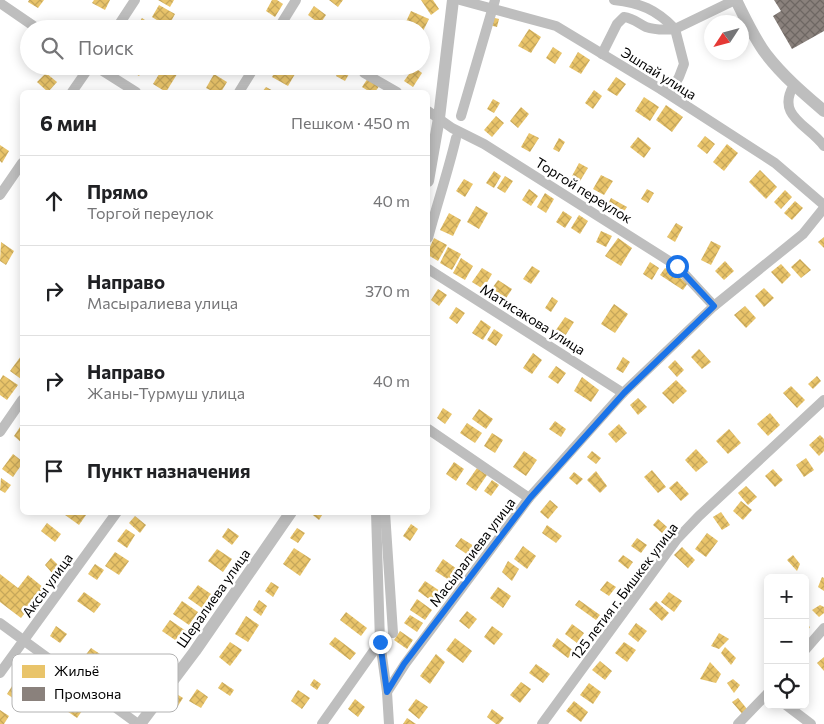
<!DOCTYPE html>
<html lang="ru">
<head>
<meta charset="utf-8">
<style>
  body { margin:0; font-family:Commissioner,sans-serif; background:#f6f6f6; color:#202124 }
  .controls { position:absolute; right:15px; bottom:15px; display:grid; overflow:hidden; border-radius:8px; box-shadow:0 2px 12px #0003 }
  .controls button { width:45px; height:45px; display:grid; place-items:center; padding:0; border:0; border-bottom:1px solid #e0e0e0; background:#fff; color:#202124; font:25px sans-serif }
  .compass { position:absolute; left:704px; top:15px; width:45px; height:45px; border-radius:50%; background:#fff; box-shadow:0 2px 12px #0003; rotate:234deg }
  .stop { position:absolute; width:15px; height:15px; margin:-11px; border:4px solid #1a73e8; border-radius:50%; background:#fff }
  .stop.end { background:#1a73e8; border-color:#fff; box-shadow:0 1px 5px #0008 }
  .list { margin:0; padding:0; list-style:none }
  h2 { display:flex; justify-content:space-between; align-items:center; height:65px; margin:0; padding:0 20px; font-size:21px }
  h2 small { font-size:16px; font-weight:400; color:#757577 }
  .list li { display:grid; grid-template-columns:32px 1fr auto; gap:15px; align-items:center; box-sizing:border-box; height:90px; padding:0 20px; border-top:1px solid #e0e0e0 }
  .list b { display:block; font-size:19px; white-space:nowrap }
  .list p { margin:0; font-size:16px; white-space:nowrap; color:#757577 }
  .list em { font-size:16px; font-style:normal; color:#757577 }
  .icon { flex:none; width:28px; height:28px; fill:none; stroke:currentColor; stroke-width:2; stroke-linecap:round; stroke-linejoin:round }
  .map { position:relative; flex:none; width:824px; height:724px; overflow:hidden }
  .search { position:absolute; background:#fff; box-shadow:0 2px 12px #0003; left:20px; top:20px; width:410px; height:55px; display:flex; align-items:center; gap:12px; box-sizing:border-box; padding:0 18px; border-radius:28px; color:#757577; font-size:19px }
  .panel { position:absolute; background:#fff; box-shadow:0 2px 12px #0003; left:20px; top:90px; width:410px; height:425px; border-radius:8px }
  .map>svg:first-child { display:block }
  .homes { fill:url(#homes-cross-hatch) }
  .industry { fill:url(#industry-cross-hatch) }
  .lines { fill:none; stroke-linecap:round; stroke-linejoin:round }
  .canal { stroke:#bfbfbf; stroke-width:10 }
  .minor { stroke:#bebebe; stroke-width:10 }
  .tertiary { stroke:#bebebe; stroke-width:12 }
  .route { stroke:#1a73e8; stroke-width:6 }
  .labels { text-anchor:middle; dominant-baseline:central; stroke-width:5; stroke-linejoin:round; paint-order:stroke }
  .street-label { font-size:14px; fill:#000; stroke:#fff }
  .key { fill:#fff; stroke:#b2b2b2; stroke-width:1 }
  .key-label { font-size:14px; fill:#000 }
</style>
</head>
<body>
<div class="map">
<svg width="824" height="724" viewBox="0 0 824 724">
  <defs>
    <pattern id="homes-cross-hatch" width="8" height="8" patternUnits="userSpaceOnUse" patternTransform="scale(1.25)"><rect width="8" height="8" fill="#e9c46a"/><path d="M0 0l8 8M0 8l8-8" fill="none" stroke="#c6a75a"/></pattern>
    <pattern id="industry-cross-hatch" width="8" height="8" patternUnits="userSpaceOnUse" patternTransform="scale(1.25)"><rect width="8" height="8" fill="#8a817c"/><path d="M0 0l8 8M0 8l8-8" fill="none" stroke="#6e6763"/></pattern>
  </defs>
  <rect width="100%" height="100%" fill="#fff"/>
  <g class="homes">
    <path d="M29,0H44L38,8L28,2Z"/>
    <path d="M94,0H110L105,10L92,3Z"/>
    <path d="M158,0H174L170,7Z"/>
    <path d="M272,0H277L283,4L275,17L266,11Z"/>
    <path d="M329,0H343L338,7Z"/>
    <path d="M421,0H433L439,9L431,15Z"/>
    <path d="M159,5L175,14L168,27L152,17Z"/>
    <path d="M314,6L326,15L320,24L308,15Z"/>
    <path d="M411,11L429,19L421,35V29H409L404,26Z"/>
    <path d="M491,17L499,19L497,27L489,25Z"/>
    <path d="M142,18L154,26L153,29H135Z"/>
    <path d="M529,29L541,37L531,53L518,46Z"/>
    <path d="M553,47L562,53L555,64L546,58Z"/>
    <path d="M578,52L590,60L581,74L569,67Z"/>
    <path d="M51,66H68L63,74Z"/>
    <path d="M128,66H145L139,76L126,68Z"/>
    <path d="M164,66H172L179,71L166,92L153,84Z"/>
    <path d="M278,66L295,74L288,86L272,77Z"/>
    <path d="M389,66H404L400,73Z"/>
    <path d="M414,67L422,73L413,87L404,81Z"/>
    <path d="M340,69L349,74L345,81L336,76Z"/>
    <path d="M46,73L57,82L48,92L37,82Z"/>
    <path d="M214,74L227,82L221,92H214L206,88Z"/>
    <path d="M616,77L626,84L617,96L607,90Z"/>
    <path d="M368,78L380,85L375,92H370L362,87Z"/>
    <path d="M266,87L275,92H262Z"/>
    <path d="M594,90L602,96L593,109L585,103Z"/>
    <path d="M644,97L659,107L650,121L635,111Z"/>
    <path d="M493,99L500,103L494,113L487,109Z"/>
    <path d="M666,105L683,117L672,132L656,120Z"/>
    <path d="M521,107L529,114L518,128L510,121Z"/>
    <path d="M496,116L504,123L492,137L484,130Z"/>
    <path d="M529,133L539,138L530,152L521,147Z"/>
    <path d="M705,136L715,144L707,154L697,146Z"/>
    <path d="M638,137L651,148L644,158L630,147Z"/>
    <path d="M559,138L565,142L559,152L553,149Z"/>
    <path d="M727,144L738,153L724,171L713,162Z"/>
    <path d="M0,145L9,151L2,163L0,161Z"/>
    <path d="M579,163L588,168L580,181L572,176Z"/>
    <path d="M760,170L777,187L766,199L749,182Z"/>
    <path d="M494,171L501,176L494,188L486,183Z"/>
    <path d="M601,175L613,181L604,195L593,189Z"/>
    <path d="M505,176L513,181L505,193L497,188Z"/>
    <path d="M464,179L473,184L465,197L456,191Z"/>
    <path d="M529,189L538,196L531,206L522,200Z"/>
    <path d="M647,189L654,193L648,203L641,199Z"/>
    <path d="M785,190L792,197L781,209L774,202Z"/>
    <path d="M545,193L554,199L546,213L537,207Z"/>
    <path d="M611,198L627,207L623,213L608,204Z"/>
    <path d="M795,201L803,208L792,220L784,213Z"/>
    <path d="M476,206L488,213L479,229L467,222Z"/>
    <path d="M563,211L572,217L565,228L556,222Z"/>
    <path d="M449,213L461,220L453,236L440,230Z"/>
    <path d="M579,215L588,221L580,234L571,228Z"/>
    <path d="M676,223L683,227L675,242L667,237Z"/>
    <path d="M601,231L612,236L606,247L596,242Z"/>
    <path d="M824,237V248L818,242Z"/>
    <path d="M434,238L447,245L438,261L428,255V251Z"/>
    <path d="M618,238L632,248L621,266L605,256Z"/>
    <path d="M711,241L721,246L711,265L701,260Z"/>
    <path d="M1,242L14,251L6,265L0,261Z"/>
    <path d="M448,247L461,254L452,270L440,263Z"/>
    <path d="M461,258L473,266L465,280L453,273Z"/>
    <path d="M800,259L811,270L801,278L791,267Z"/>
    <path d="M725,261L734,271L724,280L715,271Z"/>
    <path d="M650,262L659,268L652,280L643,274Z"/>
    <path d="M781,264L791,275L782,284L771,272Z"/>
    <path d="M532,266L540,271L531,284L523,279Z"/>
    <path d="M482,268L492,274L483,289L472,282Z"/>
    <path d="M665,268L688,283L683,290L660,275Z"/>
    <path d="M498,280L512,289L503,303L488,294Z"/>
    <path d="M764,288L774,298L764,307L755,296Z"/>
    <path d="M438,289L447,295L439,306L431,300Z"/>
    <path d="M552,297L558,301L551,312L545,308Z"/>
    <path d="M614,304L628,314L615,333L601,324Z"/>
    <path d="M745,306L756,318L746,328L734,315Z"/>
    <path d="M456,307L465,313L457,324L449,318Z"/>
    <path d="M565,317L574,322L565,336L556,330Z"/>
    <path d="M481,320L491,327L483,340L472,333Z"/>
    <path d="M494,329L503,335L496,346L487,340Z"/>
    <path d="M699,349L711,362L702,369L691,357Z"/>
    <path d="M533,353L542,360L532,374L523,368Z"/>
    <path d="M21,356L22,357L21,379L10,371Z"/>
    <path d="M623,357L630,362L623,373L616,369Z"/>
    <path d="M675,360L684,370L677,377L668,367Z"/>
    <path d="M556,366L566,373L558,384L548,377Z"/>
    <path d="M3,375L18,385L7,400L0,395V380Z"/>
    <path d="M817,376L821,381L813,389L808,384Z"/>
    <path d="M582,377L599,390L591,402L574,391Z"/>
    <path d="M676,380L687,391L673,404L662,393Z"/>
    <path d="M791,386L805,400L797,408L783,393Z"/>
    <path d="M638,398L647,407L638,415L630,405Z"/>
    <path d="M443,408L452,414L445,424L437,418Z"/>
    <path d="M479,409L493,419L486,429L472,419Z"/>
    <path d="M770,413L780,425L768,436L757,424Z"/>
    <path d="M555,421L566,429L561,437L549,429Z"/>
    <path d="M467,423L482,433L475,443L460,433Z"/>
    <path d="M22,424V443L14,436Z"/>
    <path d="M619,424L627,433L616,443L608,434Z"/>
    <path d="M729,429L741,443L728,454L716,441Z"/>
    <path d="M492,433L503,440L495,453L484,446Z"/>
    <path d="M820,435L824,439V451L819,456L809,445Z"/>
    <path d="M696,449L708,462L696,472L685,460Z"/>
    <path d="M524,451L537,460L526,476L513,467Z"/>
    <path d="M592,451L601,458L596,464L587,457Z"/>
    <path d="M13,454L22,461V464L13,477L2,469Z"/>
    <path d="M806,458L814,470L804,477L796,465Z"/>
    <path d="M454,462L464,469L456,481L446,474Z"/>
    <path d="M477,468L487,475L476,491L466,484Z"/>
    <path d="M773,469L783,480L775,487L765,476Z"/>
    <path d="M652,470L666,487L658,493L644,477Z"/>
    <path d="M596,471L607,486L600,493L587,480Z"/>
    <path d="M574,472L583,479L577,485L569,478Z"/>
    <path d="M1,478L11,485L5,493L0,490Z"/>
    <path d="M492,480L499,485L491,496L484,491Z"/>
    <path d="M677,481L689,494L681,501L669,488Z"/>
    <path d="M746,486L757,497L748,505L738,493Z"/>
    <path d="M550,500L558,507L548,519L540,512Z"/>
    <path d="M741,501L752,510L743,520L733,511Z"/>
    <path d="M61,512H82L86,515L79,525Z"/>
    <path d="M309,512H324L319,520Z"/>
    <path d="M721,512L730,525L722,530L713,517Z"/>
    <path d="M135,516L146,525L140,533L129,523Z"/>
    <path d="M658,519L667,527L662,533L653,525Z"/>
    <path d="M47,523L61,534L55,542L41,531Z"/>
    <path d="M411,524L418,529L410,541L403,536Z"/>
    <path d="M547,525L562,536L556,543L542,533Z"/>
    <path d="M228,528L239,536L232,545L222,537Z"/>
    <path d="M297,528L305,533L298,543L290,538Z"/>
    <path d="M126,529L135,535L127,548L117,541Z"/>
    <path d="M707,533L718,541L706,557L695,549Z"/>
    <path d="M461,538L474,546L468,555L455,546Z"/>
    <path d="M637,538L647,545L641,553L631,546Z"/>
    <path d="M523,546L536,556L527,569L514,559Z"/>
    <path d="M682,547L695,560L688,568L674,555Z"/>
    <path d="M294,548L311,559L300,576L283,564Z"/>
    <path d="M217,549L232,559L223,572L208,561Z"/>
    <path d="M115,552L129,561L119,575L105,566Z"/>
    <path d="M623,555L633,562L628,569L618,561Z"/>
    <path d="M793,555L800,564L797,571L787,560Z"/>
    <path d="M51,558L60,567L53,574L45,565Z"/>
    <path d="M443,559L457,569L449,580L435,571Z"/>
    <path d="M508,561L519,569L512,581L502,572Z"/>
    <path d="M95,564L104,570L97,580L88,574Z"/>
    <path d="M0,574L18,588L28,575L44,588L21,618L0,602Z"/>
    <path d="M822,577L824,578V591L818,587Z"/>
    <path d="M425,581L440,591L433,602L418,591Z"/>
    <path d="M607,581L616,587L609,596L600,590Z"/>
    <path d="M271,582L279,587L273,597L265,591Z"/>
    <path d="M198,585L211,594L202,608L188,598Z"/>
    <path d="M498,587L511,596L503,608L490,598Z"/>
    <path d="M84,592L101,604L94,613L77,601Z"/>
    <path d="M669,592L682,601L674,612L661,602Z"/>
    <path d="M417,599L432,610L425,620L410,610Z"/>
    <path d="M259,600L267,606L261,616L253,610Z"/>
    <path d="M579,600L600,615L596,620L575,605Z"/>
    <path d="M182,601L198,612L189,625L173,614Z"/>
    <path d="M656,601L669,613L662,621L649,609Z"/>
    <path d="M820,605L824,607V613L819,617L812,610Z"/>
    <path d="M467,611L477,619L469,629L459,621Z"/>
    <path d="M346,612L367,628L361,636L340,620Z"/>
    <path d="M410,615L423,623L417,632L404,623Z"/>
    <path d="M246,616L259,625L248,642L235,634Z"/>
    <path d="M170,620L186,631L178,642L162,631Z"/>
    <path d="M636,623L647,631L638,642L628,634Z"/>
    <path d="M805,623L810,627L805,634Z"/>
    <path d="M572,624L584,633L577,643L565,634Z"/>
    <path d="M56,626L67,634L60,643L50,636Z"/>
    <path d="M492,626L503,634L494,645L484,637Z"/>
    <path d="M400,631L413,640L407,649L394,640Z"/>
    <path d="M719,633L729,639L719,649L711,646Z"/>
    <path d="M335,637L356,653L350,660L329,644Z"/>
    <path d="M455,638L472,651L463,663L446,650Z"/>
    <path d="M557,638L574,651L568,658L552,646Z"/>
    <path d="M230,642L242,650L230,666L219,657Z"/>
    <path d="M624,642L636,650L627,662L615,653Z"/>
    <path d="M725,647L736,658L731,665L721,653Z"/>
    <path d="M91,648L103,656L93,670L81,661Z"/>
    <path d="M436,654L445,662L430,684L420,676Z"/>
    <path d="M824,657V671L817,663Z"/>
    <path d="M600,661L612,671L605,680L592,670Z"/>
    <path d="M710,662L721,674L716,683L700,679Z"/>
    <path d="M536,664L550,674L543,683L529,673Z"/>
    <path d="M314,679L321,684L317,690L310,685Z"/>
    <path d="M733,679L740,685L734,693L727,683Z"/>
    <path d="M222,682L234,690L230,696L218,688Z"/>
    <path d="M521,682L531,689L520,703L510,695Z"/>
    <path d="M14,683L34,697L27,708L7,694Z"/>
    <path d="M589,683L601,692L593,704L580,695Z"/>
    <path d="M197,689L208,697L201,708L189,701Z"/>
    <path d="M298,690L310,698L302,709L291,701Z"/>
    <path d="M172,691L183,698L176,709L165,702Z"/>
    <path d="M74,695L87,704L77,718L64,709Z"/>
    <path d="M738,698L747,709L744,716L732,702Z"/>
    <path d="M355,699L365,707L358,717L348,709Z"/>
    <path d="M416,699L428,707L419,719L408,710Z"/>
    <path d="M574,701L588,712L581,722L566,711Z"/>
    <path d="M492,709L504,718L499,724H496L487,717Z"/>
    <path d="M0,710L9,716L4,724H0Z"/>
    <path d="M407,718L416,724H403Z"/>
  </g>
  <path class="industry" d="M774,0H824V31L792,49L773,16L781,11Z"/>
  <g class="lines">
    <g class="canal">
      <path d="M461,116L495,0"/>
      <path d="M428,238C437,204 448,172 456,138"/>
      <path d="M385,512L393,633"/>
    </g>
    <g class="minor">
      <path d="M460,0L556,26L662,90L775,163L824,205"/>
      <path d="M614,0C640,3 656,9 675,29L735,0"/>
      <path d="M0,3L38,29"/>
      <path d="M116,29L135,0"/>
      <path d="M278,29L296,0"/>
      <path d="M602,54L617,24L624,17C633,18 638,23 646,27C655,30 665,30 675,29L684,64L679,77L672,89L662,90"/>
      <path d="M95,66L136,92"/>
      <path d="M364,73L397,92"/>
      <path d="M794,85C775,116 809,125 824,146"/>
      <path d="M72,92L90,66"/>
      <path d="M239,92L255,66"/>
      <path d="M428,111L452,128L484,144L677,266L714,306"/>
      <path d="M0,195L22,163"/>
      <path d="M428,269L623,393"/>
      <path d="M428,429L529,498"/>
      <path d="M0,432L22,400"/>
      <path d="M376,512L380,642L387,692L389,724"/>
      <path d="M0,623L138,724"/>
      <path d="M805,650L824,628"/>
      <path d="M0,673L117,512"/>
      <path d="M387,692L405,664L529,498L623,393L714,306L803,234L824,208"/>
      <path d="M786,705L811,724"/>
      <path d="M322,724L380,642"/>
      <path d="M542,724L677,539L699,516L824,400"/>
      <path d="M738,724L768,693"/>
    </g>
    <g class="tertiary">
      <path d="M736,0C745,18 754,38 766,54C783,76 803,93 824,111"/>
      <path d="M428,181L439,118L453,0"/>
      <path d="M140,724L195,651L291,512"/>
    </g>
  </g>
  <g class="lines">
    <path class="route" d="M380,642L387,692L404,664L530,498L624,393L714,306L677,266"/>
  </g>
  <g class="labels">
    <g class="street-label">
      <text transform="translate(659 73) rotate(32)">Эшпай улица</text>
      <text transform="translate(584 190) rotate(32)">Торгой переулок</text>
      <text transform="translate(533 319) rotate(32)">Матисакова улица</text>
      <text transform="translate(472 552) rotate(-53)">Масыралиева улица</text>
      <text transform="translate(47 585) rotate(-54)">Аксы улица</text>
      <text transform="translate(624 591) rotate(-53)">125 летия г. Бишкек улица</text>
      <text transform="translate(213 598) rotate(-55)">Шералиева улица</text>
    </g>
  </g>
  <rect x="12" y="654" width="166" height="58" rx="8" class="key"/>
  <rect x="22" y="665" width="23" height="13" fill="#e9c46a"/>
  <rect x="22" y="687" width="23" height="14" fill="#8a817c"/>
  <g class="key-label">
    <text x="54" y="676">Жильё</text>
    <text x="54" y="699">Промзона</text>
  </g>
</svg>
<div class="controls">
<button>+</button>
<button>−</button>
<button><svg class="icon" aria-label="locate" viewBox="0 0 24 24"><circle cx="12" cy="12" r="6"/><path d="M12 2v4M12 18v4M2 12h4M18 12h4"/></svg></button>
</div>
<svg class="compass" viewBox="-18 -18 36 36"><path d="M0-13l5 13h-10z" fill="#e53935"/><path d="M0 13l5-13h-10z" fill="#757577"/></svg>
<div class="stop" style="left:677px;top:266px"></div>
<div class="stop end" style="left:380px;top:642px"></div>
<div class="search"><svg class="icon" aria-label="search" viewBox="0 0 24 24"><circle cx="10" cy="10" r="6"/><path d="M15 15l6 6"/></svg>Поиск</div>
<section class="panel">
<h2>6 мин<small>Пешком · 450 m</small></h2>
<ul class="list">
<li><svg class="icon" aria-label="ahead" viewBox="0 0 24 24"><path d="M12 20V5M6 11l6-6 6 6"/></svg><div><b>Прямо</b><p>Торгой переулок</p></div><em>40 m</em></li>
<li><svg class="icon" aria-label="right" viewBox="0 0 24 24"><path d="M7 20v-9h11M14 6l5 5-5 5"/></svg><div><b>Направо</b><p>Масыралиева улица</p></div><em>370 m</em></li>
<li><svg class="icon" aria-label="right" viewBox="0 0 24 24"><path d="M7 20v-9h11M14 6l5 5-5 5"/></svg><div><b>Направо</b><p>Жаны-Турмуш улица</p></div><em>40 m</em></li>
<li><svg class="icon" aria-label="arrive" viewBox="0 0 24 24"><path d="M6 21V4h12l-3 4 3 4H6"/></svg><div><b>Пункт назначения</b></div></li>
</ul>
</section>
</div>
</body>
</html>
